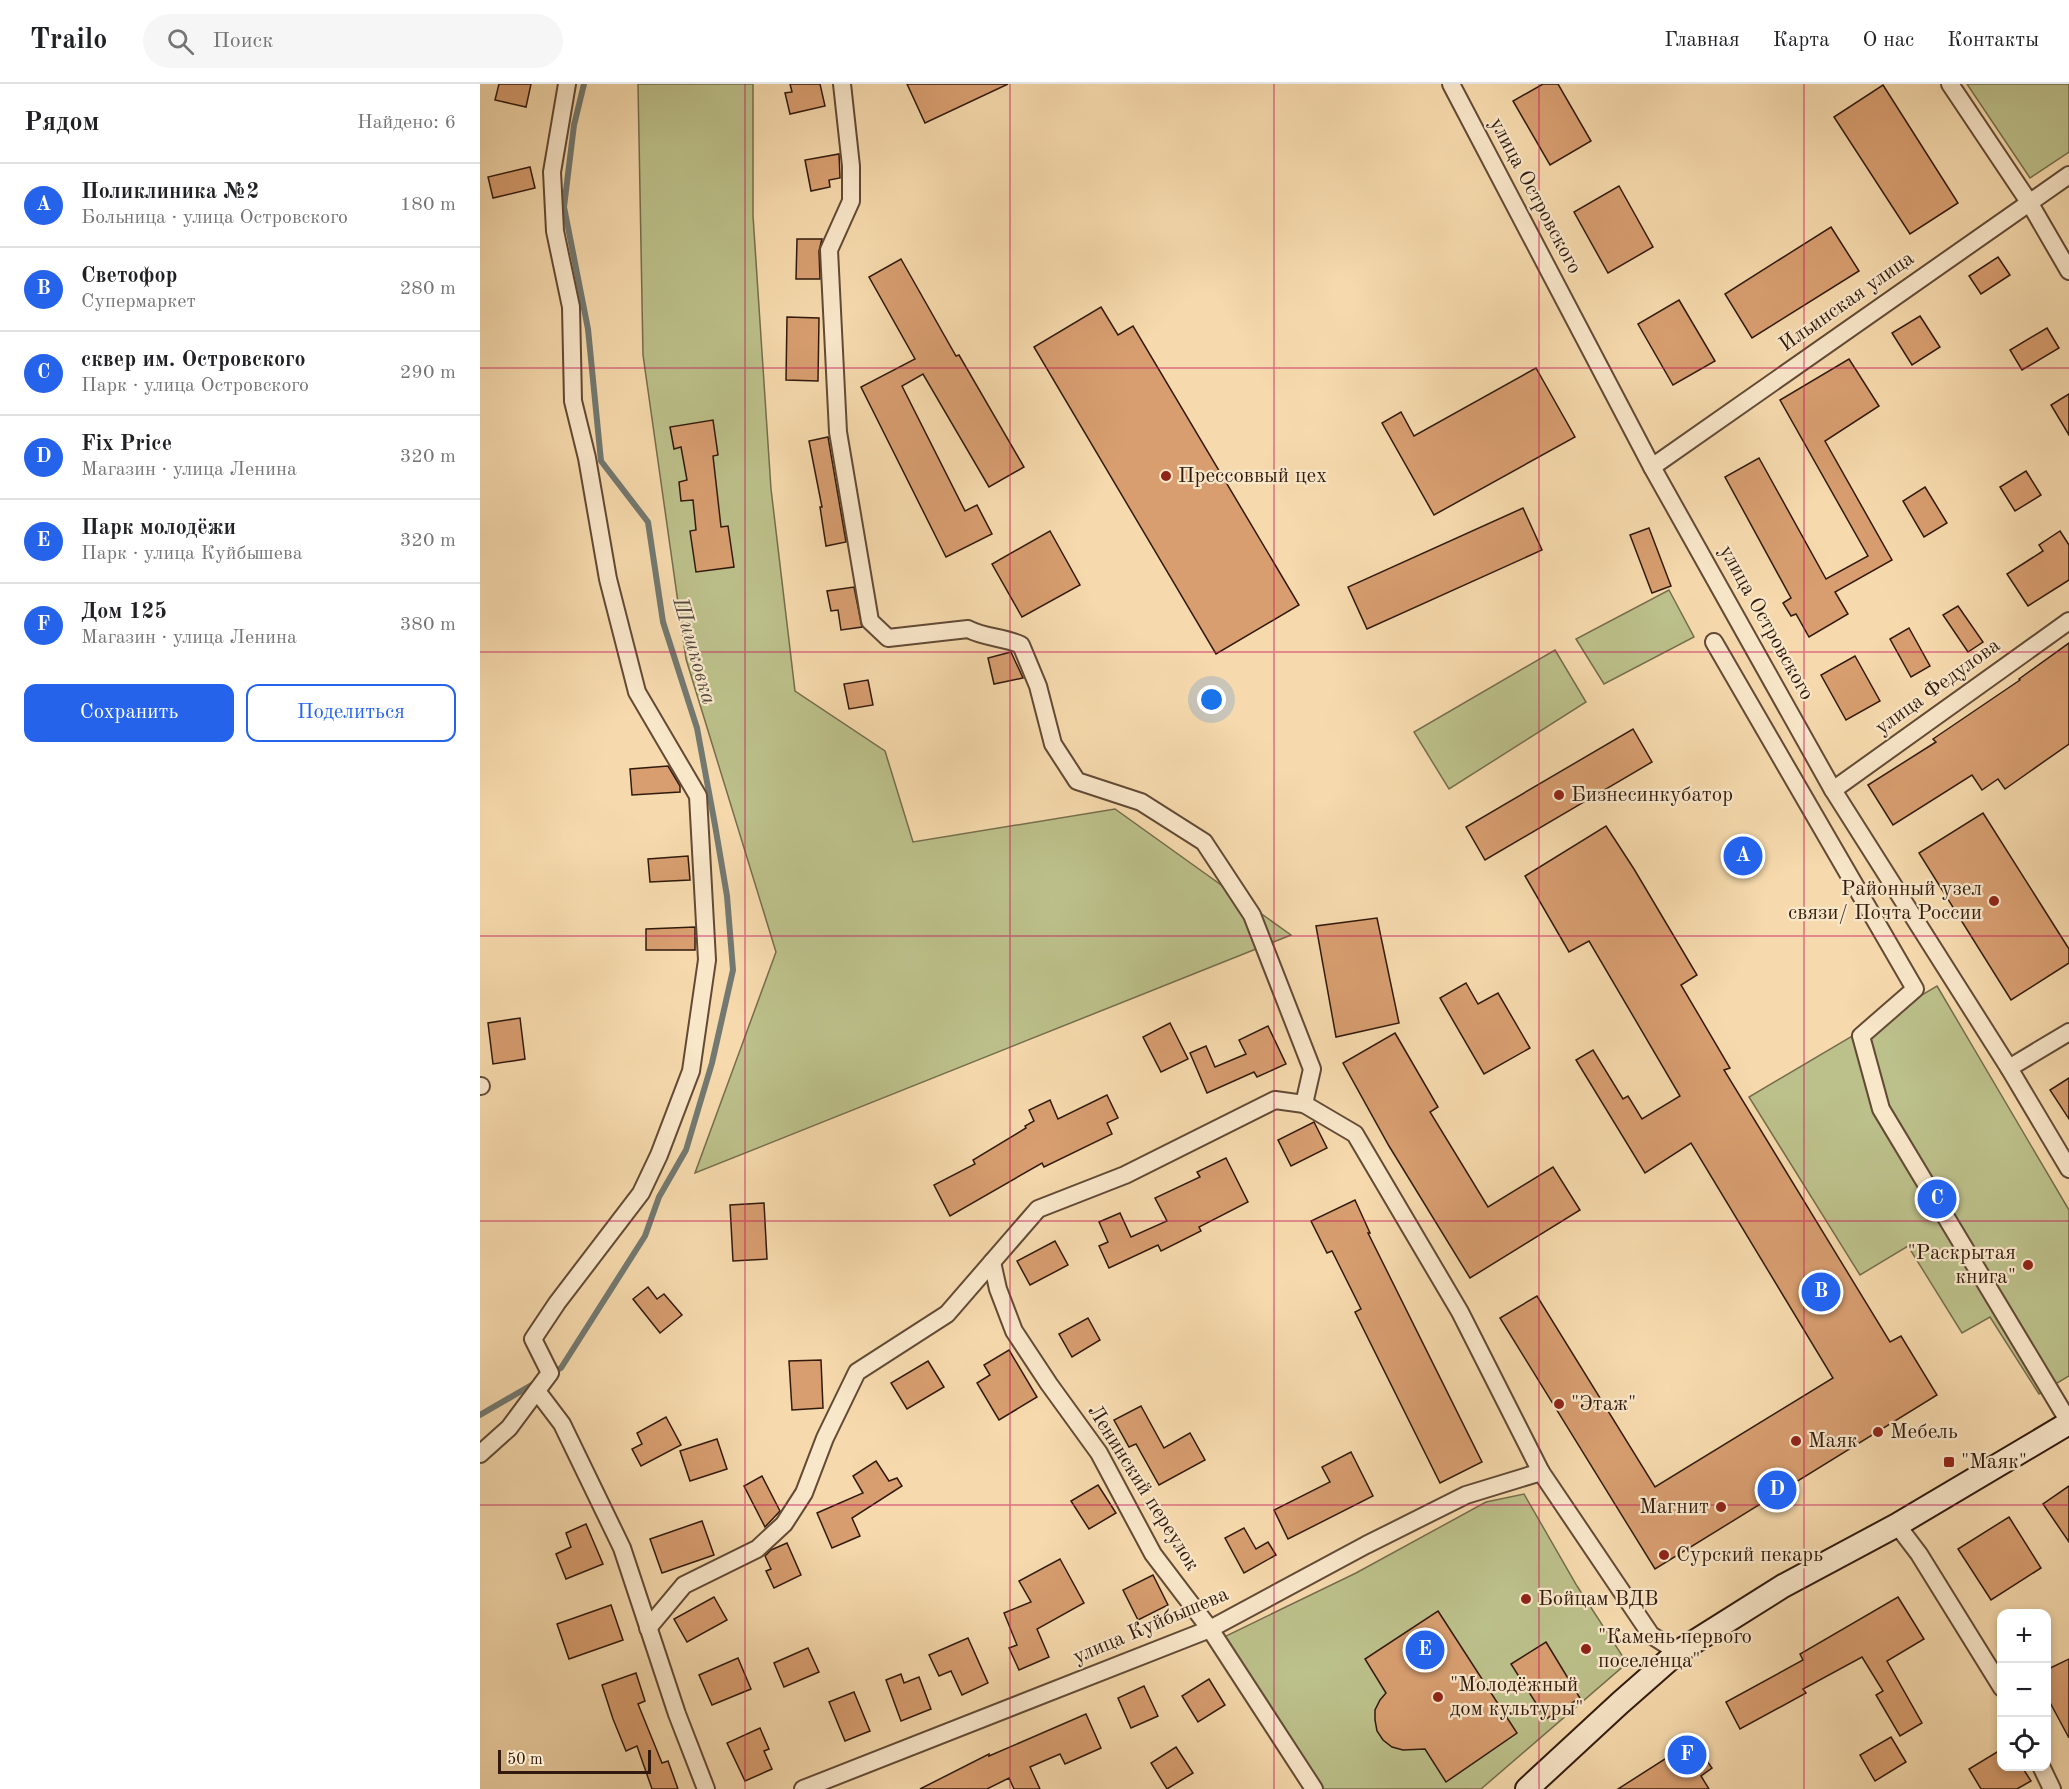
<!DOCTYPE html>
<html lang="ru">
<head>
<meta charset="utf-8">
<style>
  body { margin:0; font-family:"Old Standard TT",serif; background:#f6f6f6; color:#202124 }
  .controls { position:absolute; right:18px; bottom:18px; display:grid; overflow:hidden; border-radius:12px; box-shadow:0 3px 9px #0003 }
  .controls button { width:54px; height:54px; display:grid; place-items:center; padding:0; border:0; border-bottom:2px solid #e0e0e0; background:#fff; color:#202124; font:30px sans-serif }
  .scale { position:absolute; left:18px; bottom:15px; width:153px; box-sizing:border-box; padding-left:6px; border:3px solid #311a0d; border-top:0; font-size:16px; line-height:21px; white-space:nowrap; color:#311a0d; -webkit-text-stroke:4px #f9e7ca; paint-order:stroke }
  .you { position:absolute; left:732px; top:616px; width:21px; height:21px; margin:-15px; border:4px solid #fff; border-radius:50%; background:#1a73e8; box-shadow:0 0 0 9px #1a73e833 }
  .badge { display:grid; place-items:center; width:39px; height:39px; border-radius:50%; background:#2563eb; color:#fff; font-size:20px; font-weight:700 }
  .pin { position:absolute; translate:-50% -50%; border:3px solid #fff; box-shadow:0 2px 6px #0006 }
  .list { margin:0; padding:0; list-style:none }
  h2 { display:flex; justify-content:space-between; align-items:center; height:78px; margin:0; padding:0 24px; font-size:26px }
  h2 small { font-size:20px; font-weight:400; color:#757577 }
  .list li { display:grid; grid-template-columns:39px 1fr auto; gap:18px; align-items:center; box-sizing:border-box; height:84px; padding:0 24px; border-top:2px solid #e0e0e0 }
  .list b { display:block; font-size:22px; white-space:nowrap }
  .list p { margin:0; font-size:20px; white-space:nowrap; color:#757577 }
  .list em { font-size:20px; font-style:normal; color:#757577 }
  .actions { display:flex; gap:12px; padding:18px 24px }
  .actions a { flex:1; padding:14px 0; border:2px solid #2563eb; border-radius:12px; text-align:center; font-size:21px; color:#2563eb }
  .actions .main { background:#2563eb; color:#fff }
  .icon { flex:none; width:33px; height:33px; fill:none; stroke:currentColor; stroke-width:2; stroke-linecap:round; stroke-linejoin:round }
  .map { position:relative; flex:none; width:1589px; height:1705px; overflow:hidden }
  header { display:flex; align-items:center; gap:36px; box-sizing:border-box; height:84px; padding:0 30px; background:#fff; border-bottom:2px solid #e0e0e0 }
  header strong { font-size:28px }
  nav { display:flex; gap:33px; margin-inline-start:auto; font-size:21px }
  .search { width:420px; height:54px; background:#f6f6f6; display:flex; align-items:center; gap:15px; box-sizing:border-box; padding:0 21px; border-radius:33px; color:#757577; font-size:22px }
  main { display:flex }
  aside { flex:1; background:#fff }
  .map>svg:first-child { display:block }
  .green { fill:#bcc08a; stroke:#766d4c; stroke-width:1.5 }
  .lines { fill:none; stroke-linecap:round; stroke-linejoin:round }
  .stream { stroke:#737971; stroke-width:6 }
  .building { fill:#d89e70; stroke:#311a0d; stroke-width:1.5 }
  .street-casing { stroke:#624a35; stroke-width:20 }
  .secondary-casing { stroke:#311a0d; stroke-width:26 }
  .street { stroke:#f9e7ca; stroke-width:16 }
  .secondary { stroke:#f9e7ca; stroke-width:22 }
  .grid { fill:none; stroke:#c2185b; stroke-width:1.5; stroke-opacity:0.55 }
  .poi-dot { fill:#8f2418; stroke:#f9e7ca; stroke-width:2 }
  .labels { text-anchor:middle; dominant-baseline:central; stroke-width:4.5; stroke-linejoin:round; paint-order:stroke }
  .street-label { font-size:21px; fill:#311a0d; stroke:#f9e7ca }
  .poi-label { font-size:21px; fill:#311a0d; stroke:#f9e7ca; text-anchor:start }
  .water-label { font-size:22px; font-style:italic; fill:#524a3f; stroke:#f9e7ca }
</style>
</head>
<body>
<header>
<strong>Trailo</strong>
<div class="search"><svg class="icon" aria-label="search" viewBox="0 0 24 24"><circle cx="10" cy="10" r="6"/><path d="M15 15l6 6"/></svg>Поиск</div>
<nav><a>Главная</a><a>Карта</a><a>О нас</a><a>Контакты</a></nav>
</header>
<main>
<aside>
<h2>Рядом<small>Найдено: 6</small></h2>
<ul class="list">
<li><span class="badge">A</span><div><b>Поликлиника №2</b><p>Больница · улица Островского</p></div><em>180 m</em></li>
<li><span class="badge">B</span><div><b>Светофор</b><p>Супермаркет</p></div><em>280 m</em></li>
<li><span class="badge">C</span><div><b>сквер им. Островского</b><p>Парк · улица Островского</p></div><em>290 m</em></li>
<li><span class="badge">D</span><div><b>Fix Price</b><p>Магазин · улица Ленина</p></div><em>320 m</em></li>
<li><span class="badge">E</span><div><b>Парк молодёжи</b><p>Парк · улица Куйбышева</p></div><em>320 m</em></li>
<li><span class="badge">F</span><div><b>Дом 125</b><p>Магазин · улица Ленина</p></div><em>380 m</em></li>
</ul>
<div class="actions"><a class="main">Сохранить</a><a>Поделиться</a></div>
</aside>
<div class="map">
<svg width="1589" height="1705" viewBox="0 0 1589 1705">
  <rect width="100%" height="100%" fill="#f6daad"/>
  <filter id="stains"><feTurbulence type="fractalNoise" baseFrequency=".00333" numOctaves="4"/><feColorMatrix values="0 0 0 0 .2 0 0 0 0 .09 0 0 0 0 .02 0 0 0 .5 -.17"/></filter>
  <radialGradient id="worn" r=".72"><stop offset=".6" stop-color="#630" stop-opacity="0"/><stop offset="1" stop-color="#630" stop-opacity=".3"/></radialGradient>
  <g class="green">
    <path d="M158,0H273V132L291,405L315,607L405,667L433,758L635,725L811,851L215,1089L296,868L206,575L163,271Z"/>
    <path d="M1487,0H1589V68L1550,94Z"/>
    <path d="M1189,506L1214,553L1124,600L1096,555Z"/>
    <path d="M1075,566L1106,618L969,705L934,648Z"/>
    <path d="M1457,902L1589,1126V1292L1559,1310L1510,1233L1482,1249L1428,1162L1380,1191L1269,1013Z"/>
    <path d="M1044,1410L1097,1502L1147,1579L1001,1705H835L744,1553L876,1489L1006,1418Z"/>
  </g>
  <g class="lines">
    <g class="stream">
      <path d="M72,1289L81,1284L165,1152L179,1113L206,1066L232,979L253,886L247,812L235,741L217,644L183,538L168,438L121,377L108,245L84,123L94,41L104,0"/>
      <path d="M0,1331L55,1299"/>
    </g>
  </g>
  <g class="building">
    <path d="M19,0H51L46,23L15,16Z"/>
    <path d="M310,0H340L345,22L310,30L305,9L312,8Z"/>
    <path d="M427,0H528L445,39Z"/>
    <path d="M1063,0H1078L1111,57L1070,81L1033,17Z"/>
    <path d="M1403,1L1478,119L1430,150L1354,33Z"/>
    <path d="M359,70L360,94L349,96L350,103L331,107L325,76Z"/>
    <path d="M50,83L55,104L13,114L8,93Z"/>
    <path d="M1139,102L1173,163L1128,189L1094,128Z"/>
    <path d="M1351,143L1379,187L1272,254L1245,210Z"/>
    <path d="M317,155H342L339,167L340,195H316Z"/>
    <path d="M1518,173L1530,191L1501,210L1489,192Z"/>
    <path d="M421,175L476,272L479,271L544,383L509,403L443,290L422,302L485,427L497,421L512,450L466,473L381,303L435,275L389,193Z"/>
    <path d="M1199,216L1235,277L1193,301L1158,240Z"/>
    <path d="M621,223L638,251L653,242L819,521L736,570L554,263Z"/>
    <path d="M1440,232L1460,263L1432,281L1412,249Z"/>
    <path d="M307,233L339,234L338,297L306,296Z"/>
    <path d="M1567,244L1579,264L1542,286L1530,266Z"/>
    <path d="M1369,275L1399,322L1345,357L1412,476L1355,508L1368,530L1329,553L1316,530L1311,532L1303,519L1311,514L1245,393L1279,374L1346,495L1388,472L1300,316Z"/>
    <path d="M1056,284L1095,353L954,431L902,339L921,328L934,352Z"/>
    <path d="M1589,310V351L1571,321Z"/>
    <path d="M233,336L238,371L233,372L241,443L248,442L254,483L216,488L210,447L216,446L213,416L201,417L199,398L207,396L201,363L194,365L190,343Z"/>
    <path d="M348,353L366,458L346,462L340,423H342L329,357Z"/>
    <path d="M1546,387L1561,411L1535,427L1520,403Z"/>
    <path d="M1445,403L1467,439L1444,453L1423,417Z"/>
    <path d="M1043,424L1062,466L887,545L868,503Z"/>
    <path d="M1169,444L1191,502L1172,509L1150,451Z"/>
    <path d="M570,447L600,501L542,533L512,480Z"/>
    <path d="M1580,447L1589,461V496L1548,522L1527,490L1563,467L1559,461Z"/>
    <path d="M374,503L382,543L361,546L358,526L351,527L347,507Z"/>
    <path d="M1478,522L1503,558L1488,568L1463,531Z"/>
    <path d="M1429,544L1450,582L1431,593L1410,555Z"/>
    <path d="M1589,559V660L1525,705L1518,695L1502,706L1492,691L1413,741L1388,701L1456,658L1453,655L1540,596L1539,595Z"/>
    <path d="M531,568L543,594L514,600L508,574Z"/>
    <path d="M1375,572L1400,617L1366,636L1341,591Z"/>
    <path d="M388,596L393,621L369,625L364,600Z"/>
    <path d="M1153,645L1172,678L1005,776L986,743Z"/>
    <path d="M188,682L200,702V708L152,711L150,685Z"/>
    <path d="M1503,729L1589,865V879L1531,916L1439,769Z"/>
    <path d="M1126,742L1154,785L1217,891L1201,901L1250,984L1244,986L1410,1258L1421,1252L1457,1311L1175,1485L1020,1234L1057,1212L1175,1403L1353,1294L1211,1059L1165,1089L1096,976L1113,966L1143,1015L1148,1012L1162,1035L1200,1012L1109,857L1089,868L1045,792Z"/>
    <path d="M208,772L210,796L170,798L168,775Z"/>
    <path d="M897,834L919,939L856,953L836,842Z"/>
    <path d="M215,843V866H166V845Z"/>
    <path d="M986,899L998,920L1018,909L1050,964L1004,990L960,914Z"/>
    <path d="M40,934L45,975L13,980L8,939Z"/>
    <path d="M690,939L708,975L681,988L663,953Z"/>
    <path d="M788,942L806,980L777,993L774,988L727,1009L710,969L726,962L735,983L766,970L759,956Z"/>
    <path d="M915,949L958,1023L950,1028L1008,1123L1073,1083L1100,1126L990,1194L909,1062L863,979Z"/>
    <path d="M1589,994V1035L1570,1006Z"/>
    <path d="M627,1011L638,1034L627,1039L632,1050L564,1083L562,1079L470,1132L454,1101L495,1080L493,1076L546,1044L545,1042L554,1037L549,1026L570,1016L578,1035Z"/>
    <path d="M834,1038L847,1064L811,1082L798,1056Z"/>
    <path d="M746,1074L768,1118L719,1143L721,1147L681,1167L678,1161L629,1184L619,1162L628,1158L619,1138L640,1129L651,1153L687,1137L675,1114L720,1093L717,1088Z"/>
    <path d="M875,1116L890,1149H888L1002,1378L960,1399L875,1228L881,1225L852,1167L847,1169L831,1137Z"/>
    <path d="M284,1119L287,1175L253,1177L250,1121Z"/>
    <path d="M575,1157L588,1181L550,1201L537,1177Z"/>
    <path d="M168,1203L177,1215L184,1210L202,1231L180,1249L153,1215Z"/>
    <path d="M608,1234L620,1256L592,1273L579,1250Z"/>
    <path d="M529,1266L557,1313L519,1336L497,1299L510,1291L504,1281Z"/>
    <path d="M341,1276L343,1324L312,1326L309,1277Z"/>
    <path d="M448,1277L464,1303L427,1325L411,1299Z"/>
    <path d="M661,1322L684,1364L710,1349L725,1376L679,1401L656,1360L649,1363L634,1336Z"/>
    <path d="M186,1333L201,1361L161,1382L152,1365L162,1360L157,1349Z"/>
    <path d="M237,1355L247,1385L210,1397L200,1367Z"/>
    <path d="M871,1368L893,1412L808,1455L794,1426L850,1398L842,1383Z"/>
    <path d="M396,1377L409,1397L417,1394L422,1402L372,1434L380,1452L352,1464L337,1429L383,1409L373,1392Z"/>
    <path d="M282,1392L300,1427L285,1443L264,1402Z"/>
    <path d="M618,1401L636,1429L609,1445L591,1417Z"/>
    <path d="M1589,1402V1458L1563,1420Z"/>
    <path d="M1529,1433L1561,1484L1511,1516L1478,1465Z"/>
    <path d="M222,1437L234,1471L182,1489L170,1455Z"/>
    <path d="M106,1440L123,1480L86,1495L76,1470L91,1463L86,1449Z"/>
    <path d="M764,1444L776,1465L788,1458L796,1471L764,1489L745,1454Z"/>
    <path d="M307,1459L321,1491L294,1504L286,1487L291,1485L285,1472L291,1466Z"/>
    <path d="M580,1475L604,1519L557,1545L569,1573L539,1586L529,1564L537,1561L524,1529L551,1518L539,1497Z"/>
    <path d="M673,1491L688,1521L658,1536L643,1506Z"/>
    <path d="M234,1513L247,1536L207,1558L194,1535Z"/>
    <path d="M1418,1513L1444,1555L1407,1577L1442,1639L1420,1652L1396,1611L1403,1607L1382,1573L1323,1605L1326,1609L1260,1645L1246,1618L1323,1576L1320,1570Z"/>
    <path d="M131,1521L143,1556L89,1575L77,1540Z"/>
    <path d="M958,1527L1037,1649L966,1698L945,1665L923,1666L912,1663L903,1656L897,1647L895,1636V1626L900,1616L906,1609L885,1575Z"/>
    <path d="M488,1554L508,1599L482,1611L471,1587L459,1592L449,1571Z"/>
    <path d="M1066,1558L1100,1614L1066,1635L1031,1580Z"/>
    <path d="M328,1564L339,1588L304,1603L294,1579Z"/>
    <path d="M258,1574L271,1605L232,1621L219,1591Z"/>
    <path d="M1589,1575V1654L1566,1611V1586Z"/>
    <path d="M156,1589L165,1617L158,1620L182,1679L188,1677L198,1705H172L157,1662L146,1667L133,1635L122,1601Z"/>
    <path d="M421,1590L424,1599L439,1593L451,1625L421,1637L406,1596Z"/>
    <path d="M729,1595L745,1621L718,1638L702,1612Z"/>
    <path d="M664,1602L678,1632L651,1644L638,1614Z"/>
    <path d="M374,1608L390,1647L365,1657L349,1618Z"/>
    <path d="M606,1630L621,1664L585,1680L580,1670L550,1683L560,1705H534L529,1694L507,1705H440L509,1670V1672Z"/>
    <path d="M280,1644L289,1665L284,1667L292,1685L265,1697L247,1659Z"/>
    <path d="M1411,1653L1426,1678L1395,1697L1380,1671Z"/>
    <path d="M1213,1657L1232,1684L1221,1692L1229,1705H1138Z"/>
    <path d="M696,1663L713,1689L687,1705L671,1679Z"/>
    <path d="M1517,1668L1521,1675V1683H1542L1551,1697L1537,1705H1501L1489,1685Z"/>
  </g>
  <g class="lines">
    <defs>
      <g id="street">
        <path d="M362,0L371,82V117L349,166L358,348L390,537L408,554L488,545C505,554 524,553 541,561L558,602L573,660L597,697L661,718L724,758L772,831L832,985L824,1020L875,1050L980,1228L1061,1388L1171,1551L1198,1568"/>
        <path d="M971,0L1172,383L1353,706L1529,984L1589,1085"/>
        <path d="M1470,0L1549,118L1589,187"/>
        <path d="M1172,383L1589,91"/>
        <path d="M1234,558L1435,905L1381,952L1401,1025L1589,1338"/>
        <path d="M1353,706L1589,537"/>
        <path d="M1529,984L1589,948"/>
        <path d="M0,1002H1"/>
        <path d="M512,1178L518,1205L534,1247L569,1300L619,1369L673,1470L730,1545L834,1705"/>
        <path d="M57,1307L82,1340L142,1464L197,1630L226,1705"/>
        <path d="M0,1370L29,1344L70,1289L53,1255L77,1219L161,1109L179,1071L211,987L227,876L218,712L157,608L128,495L107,374L93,317L91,223L75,147L72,88L87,0"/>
        <path d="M1417,1441L1439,1470L1522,1604"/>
        <path d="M168,1544L204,1501L277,1465L304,1440L324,1409L345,1354L377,1288L467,1230L558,1125L645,1091L795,1016L824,1020"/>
        <path d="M1561,1682L1572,1705"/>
        <path d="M323,1705L730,1545L886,1461L986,1411L1061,1388"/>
      </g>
      <path id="secondary" d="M1047,1705L1140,1619L1198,1568L1303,1502L1417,1441L1589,1339"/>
    </defs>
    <use href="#street" class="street-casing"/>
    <use href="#secondary" class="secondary-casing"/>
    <use href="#street" class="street"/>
    <use href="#secondary" class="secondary"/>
  </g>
  <path class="grid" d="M265,0V1705M530,0V1705M794,0V1705M1059,0V1705M1324,0V1705M0,284H1589M0,568H1589M0,852H1589M0,1137H1589M0,1421H1589"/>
  <g class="poi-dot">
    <circle cx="686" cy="392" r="6"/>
    <circle cx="1079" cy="711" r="6"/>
    <circle cx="1514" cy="817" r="6"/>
    <circle cx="1548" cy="1181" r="6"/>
    <circle cx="1079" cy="1320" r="6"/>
    <circle cx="1398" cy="1348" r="6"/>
    <circle cx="1316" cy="1357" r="6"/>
    <rect x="1463" y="1372" width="12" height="12" rx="3"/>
    <circle cx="1241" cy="1423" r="6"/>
    <circle cx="1184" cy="1471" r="6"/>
    <circle cx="1046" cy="1515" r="6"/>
    <circle cx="1106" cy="1565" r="6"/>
    <circle cx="958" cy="1613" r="6"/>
  </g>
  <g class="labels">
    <g class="street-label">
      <text transform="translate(1055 112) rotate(62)">улица Островского</text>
      <text transform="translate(1367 218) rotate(-35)">Ильинская улица</text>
      <text transform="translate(1286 539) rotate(61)">улица Островского</text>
      <text transform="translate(1458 603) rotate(-36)">улица Федулова</text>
      <text transform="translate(663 1404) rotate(58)">Ленинский переулок</text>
      <text transform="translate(671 1542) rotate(-23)">улица Куйбышева</text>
    </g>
    <g class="poi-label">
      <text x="698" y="392">Прессоввый цех</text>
      <text x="1091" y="711">Бизнесинкубатор</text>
      <text x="1502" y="805" text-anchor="end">Районный узел<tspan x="1502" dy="24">связи/ Почта России</tspan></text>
      <text x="1536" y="1169" text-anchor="end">"Раскрытая<tspan x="1536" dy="24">книга"</tspan></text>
      <text x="1091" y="1320">"Этаж"</text>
      <text x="1410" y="1348">Мебель</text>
      <text x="1328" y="1357">Maяк</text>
      <text x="1481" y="1378">"Маяк"</text>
      <text x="1229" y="1423" text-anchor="end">Магнит</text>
      <text x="1196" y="1471">Сурский пекарь</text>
      <text x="1058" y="1515">Бойцам ВДВ</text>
      <text x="1118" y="1553">"Камень первого<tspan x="1118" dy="24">поселенца"</tspan></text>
      <text x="970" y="1601">"Молодёжный<tspan x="970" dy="24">дом культуры"</tspan></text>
    </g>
    <g class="water-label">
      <text transform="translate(214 567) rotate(74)">Шишковка</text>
    </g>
  </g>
  <rect width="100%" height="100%" filter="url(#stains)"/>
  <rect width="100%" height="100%" fill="url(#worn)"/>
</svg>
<div class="controls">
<button>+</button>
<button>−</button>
<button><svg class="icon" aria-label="locate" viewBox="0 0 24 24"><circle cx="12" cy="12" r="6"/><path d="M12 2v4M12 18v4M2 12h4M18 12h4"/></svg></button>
</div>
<div class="scale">50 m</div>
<div class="you"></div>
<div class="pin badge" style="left:1263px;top:772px">A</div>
<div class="pin badge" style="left:1341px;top:1208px">B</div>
<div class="pin badge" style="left:1457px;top:1115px">C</div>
<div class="pin badge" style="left:1297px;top:1406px">D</div>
<div class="pin badge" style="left:945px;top:1566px">E</div>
<div class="pin badge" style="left:1207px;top:1671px">F</div>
</div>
</main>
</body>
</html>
